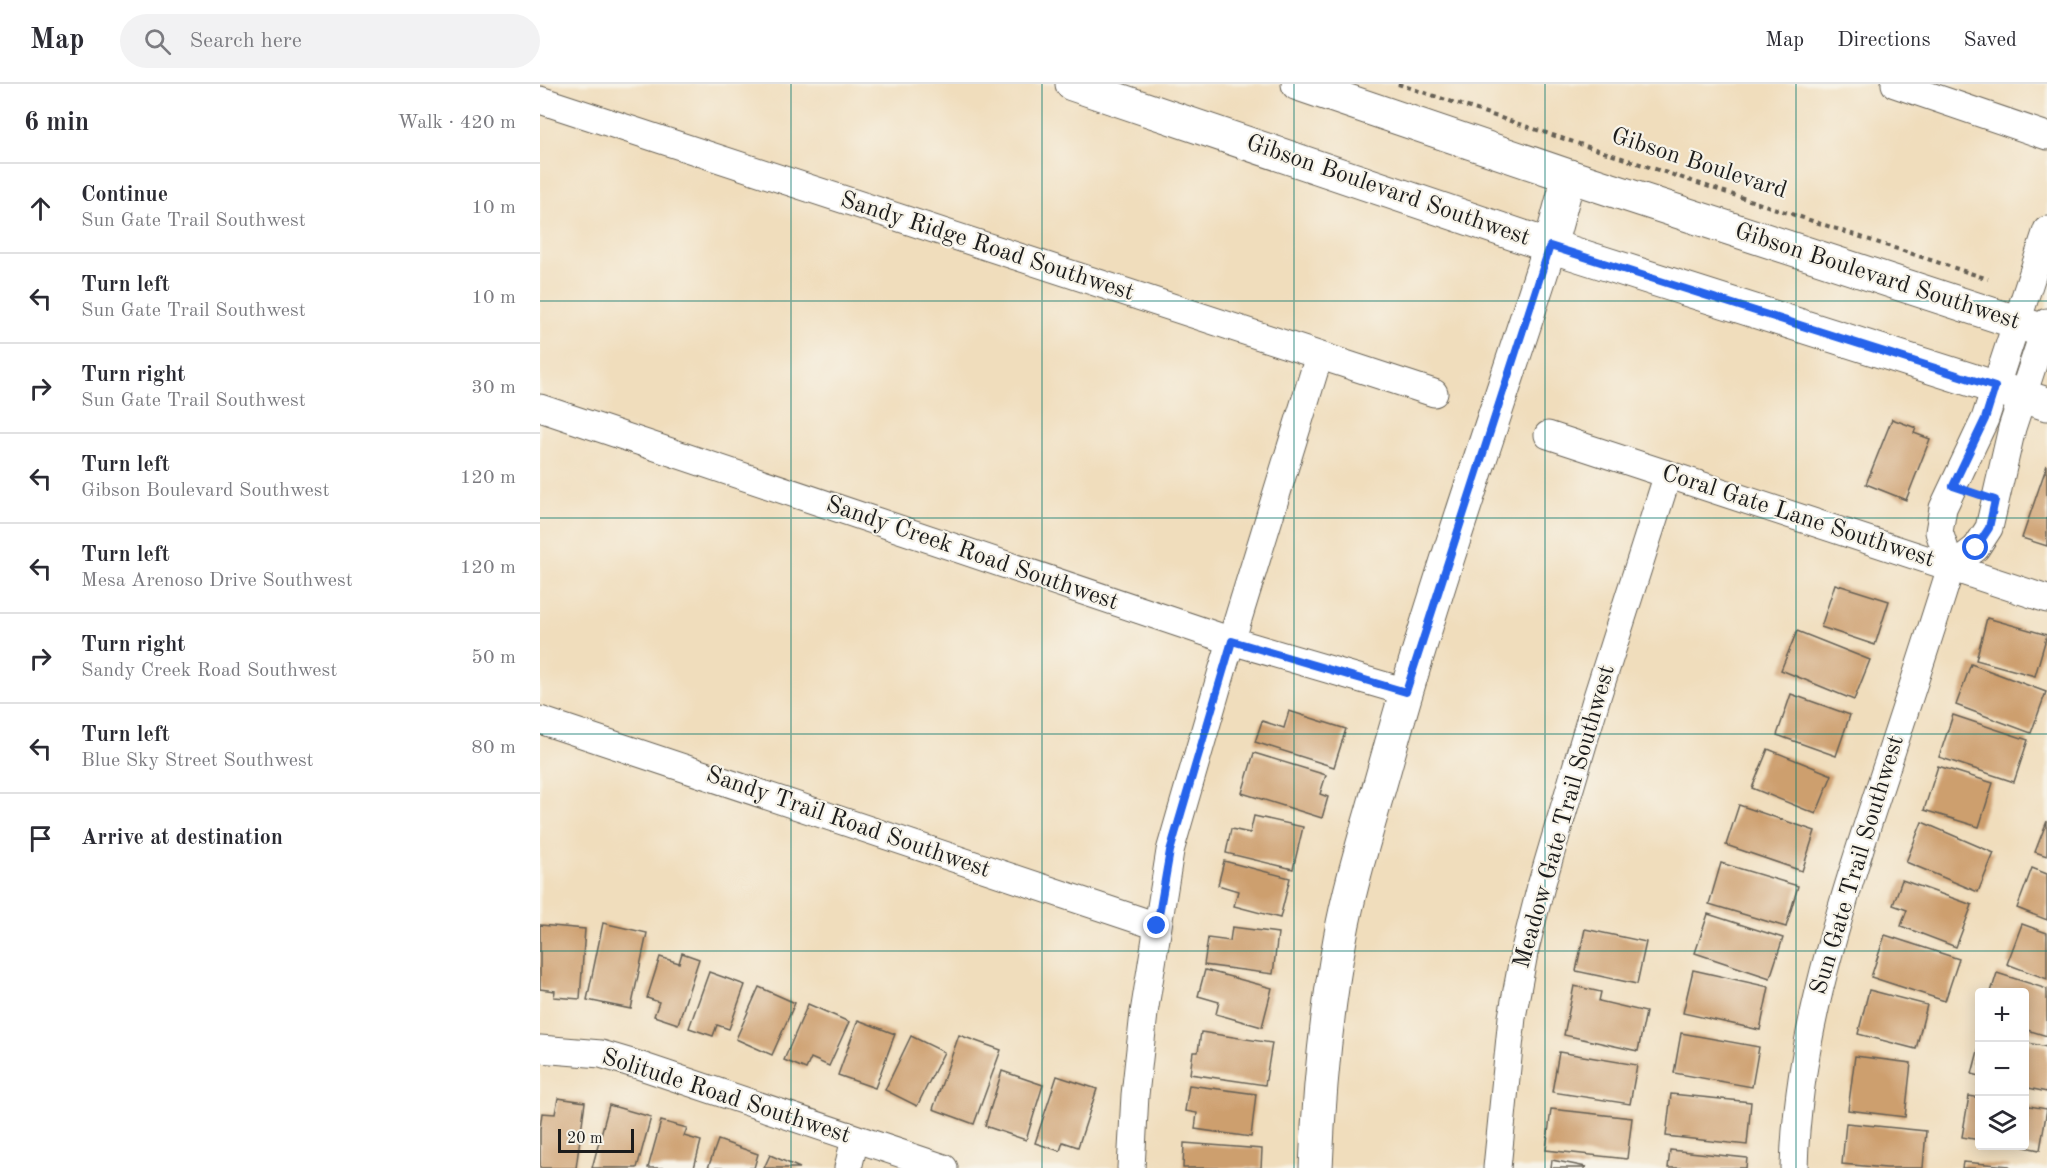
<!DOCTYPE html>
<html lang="en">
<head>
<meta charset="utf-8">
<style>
  body { margin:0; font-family:"Old Standard TT",serif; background:#f2f2f3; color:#2b2b33 }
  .controls { position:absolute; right:18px; bottom:18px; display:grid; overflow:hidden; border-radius:6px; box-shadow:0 3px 15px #0003 }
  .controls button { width:54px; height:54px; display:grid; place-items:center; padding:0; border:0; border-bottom:2px solid #e1e1e2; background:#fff; color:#2b2b33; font:30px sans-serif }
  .scale { position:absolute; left:18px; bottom:15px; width:76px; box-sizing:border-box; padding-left:6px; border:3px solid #1c1c1c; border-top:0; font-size:16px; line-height:21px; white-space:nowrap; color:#1c1c1c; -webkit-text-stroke:4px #f7f3e8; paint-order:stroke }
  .stop { position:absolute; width:18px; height:18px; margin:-14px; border:4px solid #2563eb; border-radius:50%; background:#fff }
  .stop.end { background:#2563eb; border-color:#fff; box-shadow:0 2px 6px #0008 }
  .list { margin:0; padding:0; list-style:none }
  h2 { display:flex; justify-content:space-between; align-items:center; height:78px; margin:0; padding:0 24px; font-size:26px }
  h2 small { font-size:20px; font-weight:400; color:#7c7c81 }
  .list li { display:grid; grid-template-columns:39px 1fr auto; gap:18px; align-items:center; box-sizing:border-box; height:90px; padding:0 24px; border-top:2px solid #e1e1e2 }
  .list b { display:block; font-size:22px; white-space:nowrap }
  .list p { margin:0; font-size:20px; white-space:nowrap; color:#7c7c81 }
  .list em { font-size:20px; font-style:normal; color:#7c7c81 }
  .icon { flex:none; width:33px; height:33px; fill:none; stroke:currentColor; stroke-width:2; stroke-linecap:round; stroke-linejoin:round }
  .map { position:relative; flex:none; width:1507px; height:1084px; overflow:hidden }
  header { display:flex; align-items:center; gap:36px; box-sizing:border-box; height:84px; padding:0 30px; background:#fff; border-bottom:2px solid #e1e1e2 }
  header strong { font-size:28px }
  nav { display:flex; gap:33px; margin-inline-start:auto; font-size:21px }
  .search { width:420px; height:54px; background:#f2f2f3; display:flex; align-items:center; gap:15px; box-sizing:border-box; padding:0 21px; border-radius:33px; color:#7c7c81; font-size:22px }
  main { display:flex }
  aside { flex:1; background:#fff }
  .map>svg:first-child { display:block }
  .building { fill:#cd9f6e }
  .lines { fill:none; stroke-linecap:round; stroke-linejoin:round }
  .minor-casing { stroke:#666054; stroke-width:29 }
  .tertiary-casing { stroke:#666054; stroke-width:35 }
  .path { stroke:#666054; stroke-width:4; stroke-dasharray:4.5 4.5; stroke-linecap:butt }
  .minor { stroke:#fff; stroke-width:27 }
  .tertiary { stroke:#fff; stroke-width:33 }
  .route { stroke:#2563eb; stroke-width:8 }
  .grid { fill:none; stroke:#0f766e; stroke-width:1.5; stroke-opacity:0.55 }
  .labels { text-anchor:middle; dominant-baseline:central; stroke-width:4.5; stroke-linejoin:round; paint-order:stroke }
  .street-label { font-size:24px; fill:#1c1c1c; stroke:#f7f3e8 }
</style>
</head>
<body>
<header>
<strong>Map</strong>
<div class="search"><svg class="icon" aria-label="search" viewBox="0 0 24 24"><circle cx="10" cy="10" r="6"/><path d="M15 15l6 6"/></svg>Search here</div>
<nav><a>Map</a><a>Directions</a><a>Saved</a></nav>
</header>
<main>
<aside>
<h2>6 min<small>Walk · 420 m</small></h2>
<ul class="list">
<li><svg class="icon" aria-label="ahead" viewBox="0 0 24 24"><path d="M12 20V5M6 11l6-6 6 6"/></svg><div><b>Continue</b><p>Sun Gate Trail Southwest</p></div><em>10 m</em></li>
<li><svg class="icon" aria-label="left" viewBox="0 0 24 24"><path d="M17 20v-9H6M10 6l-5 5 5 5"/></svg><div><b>Turn left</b><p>Sun Gate Trail Southwest</p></div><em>10 m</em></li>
<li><svg class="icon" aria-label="right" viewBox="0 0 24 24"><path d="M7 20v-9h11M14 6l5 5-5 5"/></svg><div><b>Turn right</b><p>Sun Gate Trail Southwest</p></div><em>30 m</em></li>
<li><svg class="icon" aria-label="left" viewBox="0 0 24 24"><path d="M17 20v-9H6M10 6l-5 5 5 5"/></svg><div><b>Turn left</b><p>Gibson Boulevard Southwest</p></div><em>120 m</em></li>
<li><svg class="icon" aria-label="left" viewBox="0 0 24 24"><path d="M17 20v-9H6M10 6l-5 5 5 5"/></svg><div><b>Turn left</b><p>Mesa Arenoso Drive Southwest</p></div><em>120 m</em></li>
<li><svg class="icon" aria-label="right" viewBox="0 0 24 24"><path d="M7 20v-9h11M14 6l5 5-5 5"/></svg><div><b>Turn right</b><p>Sandy Creek Road Southwest</p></div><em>50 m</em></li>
<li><svg class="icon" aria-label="left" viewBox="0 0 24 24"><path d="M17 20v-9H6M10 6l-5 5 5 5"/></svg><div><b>Turn left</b><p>Blue Sky Street Southwest</p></div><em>80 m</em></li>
<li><svg class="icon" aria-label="arrive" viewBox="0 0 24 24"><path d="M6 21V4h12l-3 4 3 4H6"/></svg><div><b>Arrive at destination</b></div></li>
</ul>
</aside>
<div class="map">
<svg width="1507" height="1084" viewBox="0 0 1507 1084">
  <rect width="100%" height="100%" fill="#f7f3e8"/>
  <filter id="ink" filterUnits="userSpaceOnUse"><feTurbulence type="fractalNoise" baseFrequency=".0167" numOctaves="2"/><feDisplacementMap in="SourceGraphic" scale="12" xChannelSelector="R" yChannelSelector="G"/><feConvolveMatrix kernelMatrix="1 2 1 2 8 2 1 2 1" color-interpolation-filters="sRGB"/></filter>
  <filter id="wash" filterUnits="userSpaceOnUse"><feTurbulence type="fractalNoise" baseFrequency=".008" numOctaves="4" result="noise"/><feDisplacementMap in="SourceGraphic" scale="24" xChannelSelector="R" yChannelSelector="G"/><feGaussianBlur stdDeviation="1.35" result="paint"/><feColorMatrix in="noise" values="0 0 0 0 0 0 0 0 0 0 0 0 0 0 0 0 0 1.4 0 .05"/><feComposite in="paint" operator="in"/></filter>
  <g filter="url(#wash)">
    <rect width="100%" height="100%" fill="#f0ddbc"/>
    <g id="blocks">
      <g class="building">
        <path d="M1352,335L1376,344L1374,349L1390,355L1366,416L1326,400Z"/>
        <path d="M1507,381V462L1482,454Z"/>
        <path d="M1295,500L1349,517L1335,561L1281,543Z"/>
        <path d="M1447,534L1507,551L1495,592L1436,576Z"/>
        <path d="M1257,547L1330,576L1314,616L1241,586Z"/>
        <path d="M1431,580L1506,608L1491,649L1416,621Z"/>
        <path d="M1251,610L1310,631L1296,672L1237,651Z"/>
        <path d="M749,627L806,645L794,683L715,658L722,637L744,644Z"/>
        <path d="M1413,631L1488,656L1474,698L1399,673Z"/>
        <path d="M1228,665L1292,691L1276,730L1212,704Z"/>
        <path d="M714,669L786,691L780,710L788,713L782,734L702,709Z"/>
        <path d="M1398,682L1453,699L1439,743L1384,726Z"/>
        <path d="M1199,721L1275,747L1262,787L1186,761Z"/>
        <path d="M714,732L763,743L753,785L686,769L691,745L710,749Z"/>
        <path d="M1507,737V772L1495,768Z"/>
        <path d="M1382,738L1454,769L1438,808L1366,778Z"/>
        <path d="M684,777L750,794L740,834L694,822L698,807L678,801Z"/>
        <path d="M1181,779L1258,802L1246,843L1169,820Z"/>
        <path d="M1492,784L1507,790V836L1477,824Z"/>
        <path d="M1362,796L1432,821L1416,863L1361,842L1367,826L1353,821Z"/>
        <path d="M1168,830L1243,854L1230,894L1155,869Z"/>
        <path d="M63,839L107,849L91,925L47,916Z"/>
        <path d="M1482,840L1507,849V895L1467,880Z"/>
        <path d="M0,841L45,845L40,915L14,913L15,907L0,905Z"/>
        <path d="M692,843L738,849L733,890L664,881L668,854L690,857Z"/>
        <path d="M1045,845L1106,858L1097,900L1036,887Z"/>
        <path d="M1345,851L1419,875L1405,917L1331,893Z"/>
        <path d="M142,869L159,875L138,940L114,932L119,918L107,914L120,873L139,879Z"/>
        <path d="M665,886L732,904L722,943L676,930L679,918L658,912Z"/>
        <path d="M1153,886L1229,903L1220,946L1143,929Z"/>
        <path d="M169,888L205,901L189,945L177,941L173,952L149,944Z"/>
        <path d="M1457,889L1507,905V952L1484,945V908H1451Z"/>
        <path d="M1034,902L1061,908L1059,917L1106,928L1098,967L1024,951Z"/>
        <path d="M219,903L255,919L232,971L196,955Z"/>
        <path d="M1329,906L1387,921L1376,965L1318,950Z"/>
        <path d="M268,920L309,938L289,982L271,974L266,985L244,976Z"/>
        <path d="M318,936L355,950L335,1004L298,991Z"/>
        <path d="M661,948L732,959L725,1001L650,990L653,968H658Z"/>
        <path d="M1141,949L1219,963L1212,1003L1134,989Z"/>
        <path d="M419,951L461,966L434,1040L393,1025Z"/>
        <path d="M371,952L404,968L377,1022L345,1006Z"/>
        <path d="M1484,958L1507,963V1008L1484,1003Z"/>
        <path d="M1439,963H1440V992L1432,990Z"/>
        <path d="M1019,968L1097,981L1090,1020L1012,1008Z"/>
        <path d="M1315,972L1371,979L1365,1033L1308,1026Z"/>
        <path d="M462,987L503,1001L486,1056L445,1042Z"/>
        <path d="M517,992L557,1005L538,1063L523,1058L520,1067L495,1059Z"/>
        <path d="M649,1001L716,1010L711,1053L655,1045L657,1029L645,1027Z"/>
        <path d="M1131,1010L1211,1018L1207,1061L1126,1052Z"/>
        <path d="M1429,1012L1440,1014V1056L1422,1053Z"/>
        <path d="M18,1014L45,1018L36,1084H0V1045L2,1029L15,1030Z"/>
        <path d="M69,1021L111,1033L97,1084H52Z"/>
        <path d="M1484,1021L1507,1025L1500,1066L1484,1063Z"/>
        <path d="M1011,1025L1092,1034L1087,1075L1006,1066Z"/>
        <path d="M121,1037L147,1044L144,1052L161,1057L154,1084H108Z"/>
        <path d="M1306,1039L1386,1047L1383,1084H1346L1302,1080Z"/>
        <path d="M178,1056L218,1070L214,1084H168Z"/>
        <path d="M644,1059L722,1065L721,1084H643Z"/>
        <path d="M1130,1066L1207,1074L1206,1084H1128Z"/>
        <path d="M230,1071L260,1084H224Z"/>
        <path d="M1012,1076L1046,1083L1045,1084H1011Z"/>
        <path d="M1423,1078L1469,1082V1084H1422Z"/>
      </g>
    </g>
  </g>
  <g filter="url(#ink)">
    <use href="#blocks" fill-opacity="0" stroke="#666054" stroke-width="1.5"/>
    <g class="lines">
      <defs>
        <g id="minor">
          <path d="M1355,0L1507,52"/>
          <path d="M0,16L894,309"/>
          <path d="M0,324L692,557L866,608"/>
          <path d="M1008,351L1507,515"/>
          <path d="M1411,483L1399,448L1403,424L1445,335L1507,146"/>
          <path d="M0,636L617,842"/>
          <path d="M0,965L61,970L98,981L404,1084"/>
          <path d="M308,1084L315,1055"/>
          <path d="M591,1084L595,1011L604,929L630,767L682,587L779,272"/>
          <path d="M957,1084L972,933L984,869L1001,802L1056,616L1128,390"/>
          <path d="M1254,1084C1257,963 1294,844 1331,730C1358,648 1385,566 1411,483L1436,464L1449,444L1472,344L1507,238"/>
        </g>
        <g id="tertiary">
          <path d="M532,0L1010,162L1507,320"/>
          <path d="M758,0L1029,92L1507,248"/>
          <path d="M776,1084C779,1007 786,931 800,855C811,795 830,737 846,679C894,505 955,334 1010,162L1029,92"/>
        </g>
      </defs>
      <use href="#minor" class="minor-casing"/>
      <use href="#tertiary" class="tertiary-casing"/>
      <path class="path" d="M858,0L1448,195"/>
      <use href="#minor" class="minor"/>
      <use href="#tertiary" class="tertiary"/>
    </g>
  </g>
  <g class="lines" filter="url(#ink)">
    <path class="route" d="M617,842L630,767L692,557L866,608L1010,162L1455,303L1445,335L1413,402L1455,416L1449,444L1436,464"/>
  </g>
  <path class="grid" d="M251,0V1084M502,0V1084M754,0V1084M1005,0V1084M1256,0V1084M0,217H1507M0,434H1507M0,650H1507M0,867H1507"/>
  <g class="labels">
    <g class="street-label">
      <text transform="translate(1159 80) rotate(18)">Gibson Boulevard</text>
      <text transform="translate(848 107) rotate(19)">Gibson Boulevard Southwest</text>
      <text transform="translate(447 163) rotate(18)">Sandy Ridge Road Southwest</text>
      <text transform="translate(1337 193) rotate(18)">Gibson Boulevard Southwest</text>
      <text transform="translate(1258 433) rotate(18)">Coral Gate Lane Southwest</text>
      <text transform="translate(432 470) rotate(19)">Sandy Creek Road Southwest</text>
      <text transform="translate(1025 733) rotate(-74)">Meadow Gate Trail Southwest</text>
      <text transform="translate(308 739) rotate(19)">Sandy Trail Road Southwest</text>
      <text transform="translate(1318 781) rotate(-73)">Sun Gate Trail Southwest</text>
      <text transform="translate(186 1013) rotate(18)">Solitude Road Southwest</text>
    </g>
  </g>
</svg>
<div class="controls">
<button>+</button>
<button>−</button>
<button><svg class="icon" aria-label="layers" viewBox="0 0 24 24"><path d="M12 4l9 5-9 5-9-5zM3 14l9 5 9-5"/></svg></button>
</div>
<div class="scale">20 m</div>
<div class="stop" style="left:1436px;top:464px"></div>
<div class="stop end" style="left:617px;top:842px"></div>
</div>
</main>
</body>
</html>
